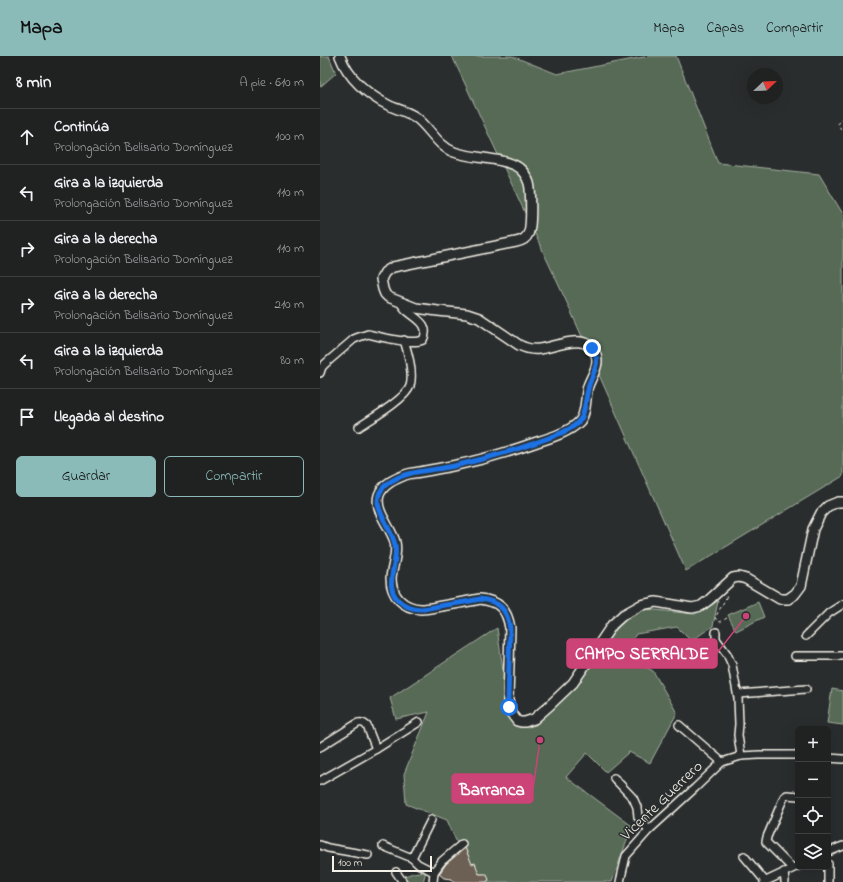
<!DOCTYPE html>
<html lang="es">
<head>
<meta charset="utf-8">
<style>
  body { margin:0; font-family:"Indie Flower",sans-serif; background:#2d2f2f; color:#f1f3f6 }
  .controls { position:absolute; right:12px; bottom:12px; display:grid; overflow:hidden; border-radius:6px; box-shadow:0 4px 16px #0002 }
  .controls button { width:36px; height:36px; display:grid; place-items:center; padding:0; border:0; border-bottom:1px solid #3d3f40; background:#202222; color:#f1f3f6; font:20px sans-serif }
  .compass { position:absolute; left:427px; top:12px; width:36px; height:36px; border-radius:50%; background:#202222; box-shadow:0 4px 16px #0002; rotate:67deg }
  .scale { position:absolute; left:12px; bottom:10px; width:100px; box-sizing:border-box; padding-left:4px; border:2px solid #f4f1e8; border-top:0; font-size:11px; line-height:14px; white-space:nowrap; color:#f4f1e8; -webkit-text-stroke:3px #2a2d2e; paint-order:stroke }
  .stop { position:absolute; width:12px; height:12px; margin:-9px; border:3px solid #1a73e8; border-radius:50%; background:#fff }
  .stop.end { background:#1a73e8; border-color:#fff; box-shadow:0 1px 4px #0008 }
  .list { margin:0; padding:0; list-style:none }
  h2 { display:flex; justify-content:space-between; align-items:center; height:52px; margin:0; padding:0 16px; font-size:17px }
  h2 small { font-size:13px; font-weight:400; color:#a2a4a5 }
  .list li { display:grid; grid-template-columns:26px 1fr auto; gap:12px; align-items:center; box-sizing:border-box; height:56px; padding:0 16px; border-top:1px solid #3d3f40 }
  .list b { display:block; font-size:15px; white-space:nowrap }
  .list p { margin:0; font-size:13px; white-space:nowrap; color:#a2a4a5 }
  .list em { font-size:13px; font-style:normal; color:#a2a4a5 }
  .actions { display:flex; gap:8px; padding:12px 16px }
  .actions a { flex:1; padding:9px 0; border:1px solid #8bbbb9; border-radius:6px; text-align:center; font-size:14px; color:#8bbbb9 }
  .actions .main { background:#8bbbb9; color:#111 }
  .icon { flex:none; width:22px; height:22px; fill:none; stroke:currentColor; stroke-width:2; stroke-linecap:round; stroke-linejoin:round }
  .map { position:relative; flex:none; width:523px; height:826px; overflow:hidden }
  header { display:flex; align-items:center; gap:24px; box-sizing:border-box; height:56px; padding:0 20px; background:#8bbbb9; color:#111 }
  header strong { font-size:19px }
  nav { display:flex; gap:22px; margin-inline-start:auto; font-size:14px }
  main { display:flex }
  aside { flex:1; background:#202222 }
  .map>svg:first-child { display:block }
  .green { fill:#566b57; stroke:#a5aea0 }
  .building { fill:#6c5f53; stroke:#f4f1e8 }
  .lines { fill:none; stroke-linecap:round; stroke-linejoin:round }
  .minor-casing { stroke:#f4f1e8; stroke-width:10 }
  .major-casing { stroke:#f4f1e8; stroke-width:12 }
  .path { stroke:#f4f1e8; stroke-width:1; stroke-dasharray:3 3; stroke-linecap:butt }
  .minor { stroke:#2a2d2e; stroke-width:7 }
  .major { stroke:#2a2d2e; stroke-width:9 }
  .route { stroke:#1a73e8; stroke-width:5 }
  .labels { text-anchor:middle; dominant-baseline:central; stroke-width:3; stroke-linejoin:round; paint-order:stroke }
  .street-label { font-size:16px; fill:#f4f1e8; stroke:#2a2d2e }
  .leader { fill:none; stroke:#cc4377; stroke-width:1.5 }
  .callout-dot { fill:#cc4377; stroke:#2a2d2e; stroke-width:1.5 }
  .callout { fill:#cc4377; stroke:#cc4377; stroke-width:1.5 }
  .callout-label { font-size:17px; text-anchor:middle; font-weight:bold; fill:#fff }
</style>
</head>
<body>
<header>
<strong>Mapa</strong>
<nav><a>Mapa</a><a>Capas</a><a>Compartir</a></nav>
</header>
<main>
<aside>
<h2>8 min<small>A pie · 610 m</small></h2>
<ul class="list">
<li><svg class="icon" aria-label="ahead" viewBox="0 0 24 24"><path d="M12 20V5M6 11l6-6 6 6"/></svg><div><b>Continúa</b><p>Prolongación Belisario Domínguez</p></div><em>100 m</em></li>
<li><svg class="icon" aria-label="left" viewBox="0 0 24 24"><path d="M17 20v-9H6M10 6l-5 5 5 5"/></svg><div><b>Gira a la izquierda</b><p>Prolongación Belisario Domínguez</p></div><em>110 m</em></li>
<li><svg class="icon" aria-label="right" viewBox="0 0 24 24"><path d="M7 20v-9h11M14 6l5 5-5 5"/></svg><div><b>Gira a la derecha</b><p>Prolongación Belisario Domínguez</p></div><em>110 m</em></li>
<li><svg class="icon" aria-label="right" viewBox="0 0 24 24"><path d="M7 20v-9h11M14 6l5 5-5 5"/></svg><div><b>Gira a la derecha</b><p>Prolongación Belisario Domínguez</p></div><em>210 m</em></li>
<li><svg class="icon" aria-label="left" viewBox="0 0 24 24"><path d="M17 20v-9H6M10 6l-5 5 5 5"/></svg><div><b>Gira a la izquierda</b><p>Prolongación Belisario Domínguez</p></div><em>80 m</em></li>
<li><svg class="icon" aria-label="arrive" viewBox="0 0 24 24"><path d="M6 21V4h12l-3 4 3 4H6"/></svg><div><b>Llegada al destino</b></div></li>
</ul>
<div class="actions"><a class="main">Guardar</a><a>Compartir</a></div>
</aside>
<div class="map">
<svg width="523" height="826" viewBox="0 0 523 826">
  <rect width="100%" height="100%" fill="#2a2d2e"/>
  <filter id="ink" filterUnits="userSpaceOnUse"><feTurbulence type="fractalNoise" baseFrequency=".025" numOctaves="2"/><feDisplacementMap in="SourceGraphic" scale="8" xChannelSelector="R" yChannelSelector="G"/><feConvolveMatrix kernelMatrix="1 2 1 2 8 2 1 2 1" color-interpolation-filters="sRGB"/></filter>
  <g filter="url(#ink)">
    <g class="green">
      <path d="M0,0H9L16,17L0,31Z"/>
      <path d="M132,0H192L237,18L329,0H356L398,107L499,118L523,158V420L366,515L248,249Z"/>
      <path d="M398,545L393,570L371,585L357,571L316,578L301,603L310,602L333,615L357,657L330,707L309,696L286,716L267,697L246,721L312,770L292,826H165L164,818H156L146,804L149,801L144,789L137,787L127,764L86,748L84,718L109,656L76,663L70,642L177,572L190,662L194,668L205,671L216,669L249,634L299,570L316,555L325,553L375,558Z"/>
      <path d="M438,546L444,561L416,575L408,559Z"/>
      <path d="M512,633L523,635V669L507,667Z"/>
      <path d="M106,815L103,826H84L85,820L93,817Z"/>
    </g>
    <path class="building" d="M145,792L152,808L155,807L159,818H167L169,824L166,826H135L133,825L132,823L124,822L119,818L126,808Z"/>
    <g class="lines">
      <defs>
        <g id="minor">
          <path d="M0,317L2,311L6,307L34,283L39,281L48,278C61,281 92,289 103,284C111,268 96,263 86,254C84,252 82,249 80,246"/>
          <path d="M39,371C51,363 86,343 90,330C94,317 88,297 84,284"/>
          <path d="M396,576V583L407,598L412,609L418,642L419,668L418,679L421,700"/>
          <path d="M486,580L509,557L523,548"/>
          <path d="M475,600H523"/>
          <path d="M418,638L486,633"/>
          <path d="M359,669L402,706"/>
          <path d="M0,691L38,667C42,666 44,667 47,670L56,693"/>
          <path d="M508,702L523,703"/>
          <path d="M294,722L313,742L317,751L318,761L329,774"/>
          <path d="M0,725L56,693L99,666"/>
          <path d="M0,789L8,792L48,799"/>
          <path d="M63,790L92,802L98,808L114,816L113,826"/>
          <path d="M508,796L523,790"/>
          <path d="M424,800L445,825"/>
          <path d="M92,802L111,764"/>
          <path d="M508,808V826"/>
          <path d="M472,812L446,786L447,781L464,741L467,739L478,740"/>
          <path d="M76,816L83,826"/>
          <path d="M114,816L122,805L142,788"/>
          <path d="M464,816L465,826"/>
          <path d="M300,826L306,800L329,774L375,732L402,706L421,700L439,699H478"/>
          <path d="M444,826L478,810"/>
        </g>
        <path id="major" d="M20,0C28,22 48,39 68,49C78,54 90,56 98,63C111,74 118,90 134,96C152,103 184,101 199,112C204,116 207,121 209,127C211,134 212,171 208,178C206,183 201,185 196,186L73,211L65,216L61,223L63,233L65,238L68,241L96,252L118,255L147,258L159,262L199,289C205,292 212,294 219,293C236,291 265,276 275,296C281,308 272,319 268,330C265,341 267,356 260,365C250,376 230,382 217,386C189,396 161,404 132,410C122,412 111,414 100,416C95,417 90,417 85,419C75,423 63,428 59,439C54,455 71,471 75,486C78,498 72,510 71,522C71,540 83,552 101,553C109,553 119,550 128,549C139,547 150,545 160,543C179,545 187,553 190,572L188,644L191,657L197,665L201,666H205L214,663L230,649L253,627L292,569L303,559L321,549L336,546L372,552L381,550L389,544L413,522L419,521L426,523L460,543H468L475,538L481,530L493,473L501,457L508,450L518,446H523"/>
      </defs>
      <use href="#minor" class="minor-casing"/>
      <use href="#major" class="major-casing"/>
      <g class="path">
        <path d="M523,61L518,67L521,74H523"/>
        <path d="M407,562L400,566L395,562L408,538"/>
      </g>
      <use href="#minor" class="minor"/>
      <use href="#major" class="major"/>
    </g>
  </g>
  <g class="lines" filter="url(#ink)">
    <path class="route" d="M189,651L188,644L190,572C187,553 179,545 160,543C147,546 133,548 119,550C113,551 106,553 101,553C95,553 88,551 83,548C60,533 79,509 75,489C72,470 44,446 67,428C85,414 112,415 134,410C161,404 189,396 215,387C228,382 243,378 254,370C258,367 260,364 262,361C265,352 266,342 268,333C271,317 283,308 272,292"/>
  </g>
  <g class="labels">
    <g class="street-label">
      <text transform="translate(342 745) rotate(-44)">Vicente Guerrero</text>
    </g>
  </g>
  <path class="leader" d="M426 560L397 597M220 684L213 733"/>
  <g class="callout-dot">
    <circle cx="426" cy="560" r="4"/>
    <circle cx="220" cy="684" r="4"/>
  </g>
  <g class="callout">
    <rect x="247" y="583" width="150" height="29" rx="4"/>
    <rect x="132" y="718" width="81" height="29" rx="4"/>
  </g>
  <g class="callout-label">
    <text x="322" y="603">CAMPO SERRALDE</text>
    <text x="172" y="739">Barranca</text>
  </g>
</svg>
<div class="controls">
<button>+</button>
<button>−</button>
<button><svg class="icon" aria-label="locate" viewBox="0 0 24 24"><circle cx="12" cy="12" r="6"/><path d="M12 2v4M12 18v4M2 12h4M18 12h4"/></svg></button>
<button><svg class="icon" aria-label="layers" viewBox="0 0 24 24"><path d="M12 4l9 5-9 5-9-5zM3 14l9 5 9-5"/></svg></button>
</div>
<svg class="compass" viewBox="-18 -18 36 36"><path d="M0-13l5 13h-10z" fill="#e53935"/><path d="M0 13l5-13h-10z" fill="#a2a4a5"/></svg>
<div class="scale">100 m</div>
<div class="stop" style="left:189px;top:651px"></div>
<div class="stop end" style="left:272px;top:292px"></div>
</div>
</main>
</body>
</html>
